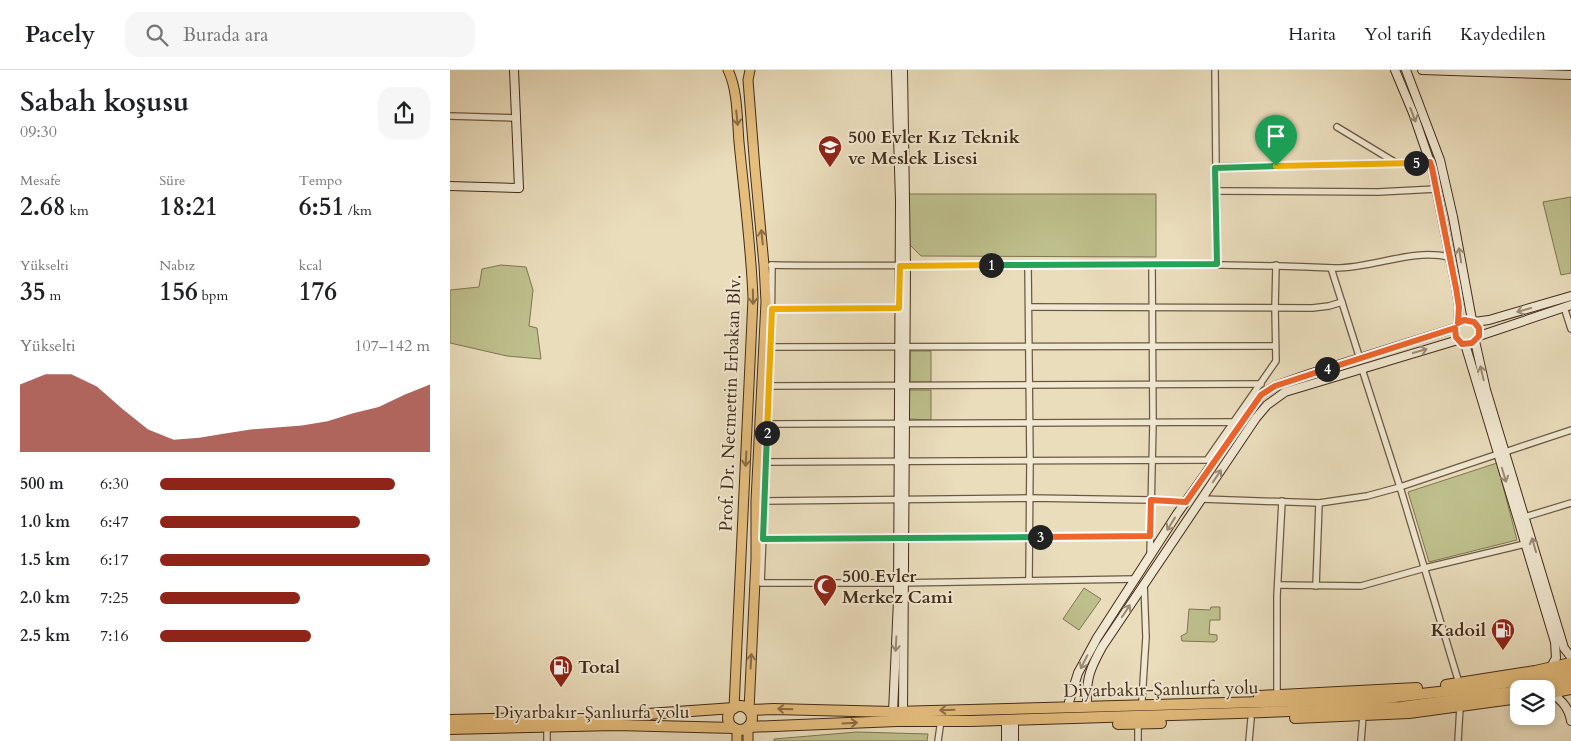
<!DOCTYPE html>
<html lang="tr">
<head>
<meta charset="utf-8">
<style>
	body { margin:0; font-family:Cardo,serif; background:#f6f6f6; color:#202124; height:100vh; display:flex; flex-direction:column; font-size:19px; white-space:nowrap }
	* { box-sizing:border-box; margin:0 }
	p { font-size:16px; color:#757577 }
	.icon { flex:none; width:28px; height:28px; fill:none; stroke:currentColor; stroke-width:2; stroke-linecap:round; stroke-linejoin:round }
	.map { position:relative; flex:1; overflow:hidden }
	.side { display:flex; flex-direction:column; background:#fff; width:450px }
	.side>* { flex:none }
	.fabs { position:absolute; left:1060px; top:610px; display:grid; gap:10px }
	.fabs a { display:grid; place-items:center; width:45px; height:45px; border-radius:10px; background:#fff; box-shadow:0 2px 8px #0003; font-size:25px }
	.pin { position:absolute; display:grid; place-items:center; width:42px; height:42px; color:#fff; margin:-51px -21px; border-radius:50% 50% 50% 0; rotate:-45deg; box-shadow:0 0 5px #0007 }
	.pin .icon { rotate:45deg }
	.km { position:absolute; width:25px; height:25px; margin:-12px; border-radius:50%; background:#222; color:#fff; font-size:14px; line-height:25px; text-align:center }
	.round { display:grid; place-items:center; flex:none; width:52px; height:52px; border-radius:15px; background:#f6f6f6 }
	.overview { display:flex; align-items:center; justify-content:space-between; height:85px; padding:0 20px }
	h1 { font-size:28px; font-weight:800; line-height:38px }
	.metrics { display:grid; grid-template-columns:repeat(3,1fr); gap:8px; height:85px; padding:5px 20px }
	.metrics div { display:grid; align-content:center }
	.metrics b { font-size:25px; font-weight:800 }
	.metrics small { font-size:14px; font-weight:400 }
	.metrics p { font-size:14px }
	.chart { height:140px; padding:10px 20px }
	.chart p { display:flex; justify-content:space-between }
	.chart svg { width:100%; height:90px; margin-top:5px; fill:#8f2418; opacity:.7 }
	ul { padding:0 20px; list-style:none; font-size:16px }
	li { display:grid; grid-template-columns:80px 60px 1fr; align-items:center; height:38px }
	li i { height:12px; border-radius:6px; background:#8f2418 }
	header { display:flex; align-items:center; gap:30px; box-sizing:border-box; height:70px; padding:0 25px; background:#fff; border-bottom:1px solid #e0e0e0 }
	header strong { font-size:24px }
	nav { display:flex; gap:28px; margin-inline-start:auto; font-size:18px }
	.search { width:350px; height:45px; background:#f6f6f6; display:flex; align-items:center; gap:12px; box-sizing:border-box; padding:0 18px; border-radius:15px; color:#757577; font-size:19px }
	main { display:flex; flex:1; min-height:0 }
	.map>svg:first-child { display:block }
	.green { fill:#bdbf8c; stroke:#807552 }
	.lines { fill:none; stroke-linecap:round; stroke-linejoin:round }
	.street-casing { stroke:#6c5842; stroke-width:8 }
	.secondary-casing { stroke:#422b19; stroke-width:10 }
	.primary-casing { stroke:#422b19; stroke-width:11 }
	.highway-casing { stroke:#422b19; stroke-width:12 }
	.street { stroke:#f1e9d3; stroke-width:5.5 }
	.secondary { stroke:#f1e9d3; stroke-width:8 }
	.primary { stroke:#e5be7e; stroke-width:9 }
	.highway { stroke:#e5be7e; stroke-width:10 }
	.oneway { stroke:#9a8a76 }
	.oneway2 { stroke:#8b6d46 }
	.split-1-casing { stroke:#fff; stroke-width:10 }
	.split-2-casing { stroke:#fff; stroke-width:10 }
	.split-3-casing { stroke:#fff; stroke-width:10 }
	.split-4-casing { stroke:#fff; stroke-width:10 }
	.split-5-casing { stroke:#fff; stroke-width:10 }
	.split-6-casing { stroke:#fff; stroke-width:10 }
	.split-1 { stroke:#22a559; stroke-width:6 }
	.split-2 { stroke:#f5b400; stroke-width:6 }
	.split-3 { stroke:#22a559; stroke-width:6 }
	.split-4 { stroke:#f0652b; stroke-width:6 }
	.split-5 { stroke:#f0652b; stroke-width:6 }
	.split-6 { stroke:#f5b400; stroke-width:6 }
	.labels { text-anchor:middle; stroke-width:4; stroke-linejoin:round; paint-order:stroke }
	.poi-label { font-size:18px; font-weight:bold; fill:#422b19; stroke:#f1e9d3; text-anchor:start }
	.street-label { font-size:18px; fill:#422b19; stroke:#f1e9d3 }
</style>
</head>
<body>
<header>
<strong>Pacely</strong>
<div class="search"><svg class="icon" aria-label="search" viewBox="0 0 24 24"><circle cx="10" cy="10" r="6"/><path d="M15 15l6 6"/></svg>Burada ara</div>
<nav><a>Harita</a><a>Yol tarifi</a><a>Kaydedilen</a></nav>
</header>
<main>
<section class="side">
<div class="overview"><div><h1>Sabah koşusu</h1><p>09:30</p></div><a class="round"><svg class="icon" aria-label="share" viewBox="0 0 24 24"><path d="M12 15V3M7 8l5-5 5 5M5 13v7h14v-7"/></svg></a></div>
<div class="metrics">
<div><p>Mesafe</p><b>2.68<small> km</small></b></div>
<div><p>Süre</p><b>18:21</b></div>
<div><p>Tempo</p><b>6:51<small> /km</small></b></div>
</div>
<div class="metrics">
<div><p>Yükselti</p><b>35<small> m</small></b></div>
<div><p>Nabız</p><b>156<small> bpm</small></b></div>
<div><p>kcal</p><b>176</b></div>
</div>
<div class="chart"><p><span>Yükselti</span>107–142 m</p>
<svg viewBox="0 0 160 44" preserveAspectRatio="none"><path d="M0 44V11L10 6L20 6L30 12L40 23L50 33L60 38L70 37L80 35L90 33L100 32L110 31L120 29L130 25L140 22L150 16L160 11V44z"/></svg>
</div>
<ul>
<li><b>500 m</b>6:30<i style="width:87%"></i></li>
<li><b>1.0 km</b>6:47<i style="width:74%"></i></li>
<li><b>1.5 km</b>6:17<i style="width:100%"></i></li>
<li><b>2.0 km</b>7:25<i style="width:52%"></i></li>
<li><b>2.5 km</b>7:16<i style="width:56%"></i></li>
</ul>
</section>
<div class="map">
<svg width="1121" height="671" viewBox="0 0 1121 671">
	<rect width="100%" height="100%" fill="#eaddbc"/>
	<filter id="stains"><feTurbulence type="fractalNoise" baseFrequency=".004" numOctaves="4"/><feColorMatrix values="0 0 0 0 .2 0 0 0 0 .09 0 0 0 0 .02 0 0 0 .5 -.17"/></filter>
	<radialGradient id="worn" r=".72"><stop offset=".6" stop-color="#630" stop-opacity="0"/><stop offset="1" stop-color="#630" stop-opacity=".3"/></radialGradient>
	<g class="green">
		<polygon points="458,124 706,124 706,187 471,186 459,174"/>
		<polygon points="1121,127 1121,203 1111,205 1093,132"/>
		<polygon points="51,195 76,197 83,220 79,256 87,258 91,289 57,286 0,273 0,220 29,217 32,199"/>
		<rect x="460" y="281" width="21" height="31"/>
		<polygon points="459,320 481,320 481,350 459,349"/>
		<polygon points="1047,393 1067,470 979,492 958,422"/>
		<polygon points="634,518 651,529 629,560 613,549"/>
		<polygon points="761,537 770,537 770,550 760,550 759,564 767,565 767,570 764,572 732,571 731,566 737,563 739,539 760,540"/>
		<polygon points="407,662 478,664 477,671 324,671 324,669"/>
	</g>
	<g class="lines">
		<g class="street-casing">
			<g id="street">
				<polyline points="765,0 767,194"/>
				<polyline points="0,46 66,48"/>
				<polyline points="887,57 948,94"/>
				<polyline points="765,97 980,92"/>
				<polyline points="766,121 928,122 986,119"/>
				<path d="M 321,195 C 508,198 696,190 884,198 C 922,199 961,178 999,187"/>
				<polyline points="322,195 321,277 311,513 448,513 686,509"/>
				<polyline points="578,195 580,391 579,510"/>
				<polyline points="881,198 910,289"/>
				<polyline points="580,237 862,238 879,236 892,232"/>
				<polyline points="1114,237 1121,259"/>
				<polyline points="323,239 449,238"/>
				<polyline points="321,277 825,276"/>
				<polyline points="912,299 950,417 1048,384"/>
				<polyline points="319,316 811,314"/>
				<polyline points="317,354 782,352 785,353"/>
				<polyline points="1055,382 1121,360"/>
				<polyline points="316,392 757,390 826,291 825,238 826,195"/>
				<polyline points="752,429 869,433 917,426 950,417 1009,613"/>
				<polyline points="314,431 580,428 701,430 736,432"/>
				<polyline points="1075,447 1121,433"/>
				<polyline points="313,469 700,466"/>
				<polyline points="700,486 703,353 702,194"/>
				<polyline points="828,515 911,516 975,498 1075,474"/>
				<polyline points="866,516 869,433"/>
				<polyline points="827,626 827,526 832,431"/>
				<polyline points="692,630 696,567 694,514"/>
				<polyline points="688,653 688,671"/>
				<polyline points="97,657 97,671"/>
				<polyline points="488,671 491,650"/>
				<polyline points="799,671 801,649"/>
				<polyline points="911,671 913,646"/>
				<polyline points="1008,671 1010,637"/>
			</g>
		</g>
		<g class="secondary-casing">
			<g id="secondary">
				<polyline points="945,0 963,43 982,98 1006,218 1009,237 1008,253"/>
				<polyline points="956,0 990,90 1003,147 1022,250"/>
				<polyline points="972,0 1121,5"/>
				<polyline points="0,116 69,118 64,0"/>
				<polyline points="1024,252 1039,250 1121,226"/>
				<polyline points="1029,266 1121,235"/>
				<polyline points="1025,271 1036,320 1114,578 1121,587"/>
				<polyline points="1015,274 1105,572 1106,588 1101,597"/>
				<path d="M 1102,623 C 1112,631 1119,638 1121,651"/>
				<path d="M 637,631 C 636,608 641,597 652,577 L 806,348 L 817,335 L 835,322 L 1008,270"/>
				<polyline points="619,632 628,603 647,568 727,444 811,325 825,316 859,304 1005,258"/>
				<polyline points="443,642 448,530 450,131 446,0"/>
				<polyline points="453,642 456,196 453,0"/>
				<polyline points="556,671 556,656"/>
				<polyline points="564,671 564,656"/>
			</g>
		</g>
		<g class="primary-casing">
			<g id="primary">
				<path d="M 278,0 C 288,21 287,49 289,72 C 294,124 301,176 303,228 L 284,638"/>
				<polyline points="299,640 306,489 306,431 316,232 314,195 305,99 298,10 300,0"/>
				<polyline points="298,657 298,671"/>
				<polyline points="287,660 287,671"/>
			</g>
		</g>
		<g class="highway-casing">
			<g id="highway">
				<polyline points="996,615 1085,601 1121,593"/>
				<polyline points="1081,619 1121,611"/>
				<polyline points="1096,624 1121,619"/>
				<polyline points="809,626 967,618"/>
				<circle cx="290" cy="648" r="12"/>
				<polyline points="299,640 324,639 443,642 927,629 1024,618 1121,602"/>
				<polyline points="845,648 959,643 1069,628"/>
				<polyline points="0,650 169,646 284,638"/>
				<polyline points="668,654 711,653"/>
				<polyline points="298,657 447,651 520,651 788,643 951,637 1069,621"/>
				<polyline points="0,659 166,655 284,658"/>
			</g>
		</g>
		<use href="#street" class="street"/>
		<use href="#secondary" class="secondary"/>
		<use href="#primary" class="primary"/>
		<use href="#highway" class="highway"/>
	</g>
	<defs><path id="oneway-shaft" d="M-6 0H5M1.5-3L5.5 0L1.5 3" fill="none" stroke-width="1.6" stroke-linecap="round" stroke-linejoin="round" transform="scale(1.25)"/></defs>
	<g class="oneway">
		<use href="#oneway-shaft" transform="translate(963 45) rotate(69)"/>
		<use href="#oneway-shaft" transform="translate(1010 185) rotate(-99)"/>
		<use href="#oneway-shaft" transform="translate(1074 240) rotate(164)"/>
		<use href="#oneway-shaft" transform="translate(970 281) rotate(-16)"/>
		<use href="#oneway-shaft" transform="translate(1032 303) rotate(-103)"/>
		<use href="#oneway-shaft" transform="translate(1054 405) rotate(73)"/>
		<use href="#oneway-shaft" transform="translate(767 406) rotate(-56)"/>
		<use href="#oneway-shaft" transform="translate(721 454) rotate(122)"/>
		<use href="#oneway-shaft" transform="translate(1084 475) rotate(-106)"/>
		<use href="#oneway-shaft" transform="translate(676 541) rotate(-56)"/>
		<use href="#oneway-shaft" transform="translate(446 574) rotate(93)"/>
		<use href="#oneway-shaft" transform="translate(634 592) rotate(117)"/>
	</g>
	<g class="oneway2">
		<use href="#oneway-shaft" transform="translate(287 48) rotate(84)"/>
		<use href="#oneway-shaft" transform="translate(312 167) rotate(-96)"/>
		<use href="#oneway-shaft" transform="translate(303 227) rotate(89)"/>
		<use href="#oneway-shaft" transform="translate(296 389) rotate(93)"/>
		<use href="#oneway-shaft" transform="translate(301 591) rotate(-87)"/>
		<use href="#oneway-shaft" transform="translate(335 639) rotate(-178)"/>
		<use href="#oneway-shaft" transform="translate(497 640) rotate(178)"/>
		<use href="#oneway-shaft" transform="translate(400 653) rotate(-3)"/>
	</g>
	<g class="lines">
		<g class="split-1-casing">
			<polyline id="split-1" points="541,195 767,194 765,98 826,96"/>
		</g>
		<g class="split-2-casing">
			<polyline id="split-2" points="317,363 322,239 449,238 450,196 541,195"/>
		</g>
		<g class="split-3-casing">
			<polyline id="split-3" points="317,363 313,469 590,467"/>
		</g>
		<g class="split-4-casing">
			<polyline id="split-4" points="590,467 700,466 701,430 736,432 811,325 825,316 877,299"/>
		</g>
		<g class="split-5-casing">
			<polyline id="split-5" points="877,299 1005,258 1006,267 1012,274 1022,273 1029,266 1029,258 1024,252 1014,250 1008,253 1009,237 1006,218 982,98 980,92 966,93"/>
		</g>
		<g class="split-6-casing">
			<polyline id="split-6" points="826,96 966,93"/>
		</g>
		<use href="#split-1" class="split-1"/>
		<use href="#split-2" class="split-2"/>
		<use href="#split-3" class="split-3"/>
		<use href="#split-4" class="split-4"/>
		<use href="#split-5" class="split-5"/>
		<use href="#split-6" class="split-6"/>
	</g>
	<defs>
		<g id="school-pin" transform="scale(1.25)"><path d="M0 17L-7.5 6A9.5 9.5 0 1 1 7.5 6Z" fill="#8f2418" stroke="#f1e9d3"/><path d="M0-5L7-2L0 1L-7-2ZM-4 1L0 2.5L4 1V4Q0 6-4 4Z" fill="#fff"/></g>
		<g id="mosque-pin" transform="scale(1.25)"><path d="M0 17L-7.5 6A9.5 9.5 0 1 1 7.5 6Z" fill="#8f2418" stroke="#f1e9d3"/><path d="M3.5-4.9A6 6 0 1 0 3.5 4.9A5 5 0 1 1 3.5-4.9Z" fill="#fff"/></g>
		<g id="fuel-pin" transform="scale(1.25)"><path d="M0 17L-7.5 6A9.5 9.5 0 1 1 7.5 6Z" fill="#8f2418" stroke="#f1e9d3"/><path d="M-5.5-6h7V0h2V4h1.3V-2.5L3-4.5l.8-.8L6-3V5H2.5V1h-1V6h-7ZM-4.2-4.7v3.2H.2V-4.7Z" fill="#fff"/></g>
	</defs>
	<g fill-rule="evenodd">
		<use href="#school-pin" x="380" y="77"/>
		<use href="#mosque-pin" x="375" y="516"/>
		<use href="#fuel-pin" x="1053" y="560"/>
		<use href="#fuel-pin" x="111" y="597"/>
	</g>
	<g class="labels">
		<g class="poi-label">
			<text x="398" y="73">500 Evler Kız Teknik<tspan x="398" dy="21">ve Meslek Lisesi</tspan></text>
			<text x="392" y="512">500 Evler<tspan x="392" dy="21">Merkez Cami</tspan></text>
			<text x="1036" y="566" text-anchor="end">Kadoil</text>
			<text x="128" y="603">Total</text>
		</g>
		<g class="street-label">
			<text transform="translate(280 333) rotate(-88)" y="6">Prof. Dr. Necmettin Erbakan Blv.</text>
			<text transform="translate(711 619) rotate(-1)" y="6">Diyarbakır-Şanlıurfa yolu</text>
			<text x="142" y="648">Diyarbakır-Şanlıurfa yolu</text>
		</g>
	</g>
	<rect width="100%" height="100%" filter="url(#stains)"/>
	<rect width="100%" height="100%" fill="url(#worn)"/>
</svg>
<div class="fabs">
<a><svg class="icon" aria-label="layers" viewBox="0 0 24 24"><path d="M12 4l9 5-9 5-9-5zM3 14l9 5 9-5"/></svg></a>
</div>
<div class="pin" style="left:826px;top:96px;background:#1e9e55"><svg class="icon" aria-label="arrive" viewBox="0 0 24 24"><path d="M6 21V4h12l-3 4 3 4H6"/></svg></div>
<b class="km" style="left:541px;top:195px">1</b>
<b class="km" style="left:317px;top:363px">2</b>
<b class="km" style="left:590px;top:467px">3</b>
<b class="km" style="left:877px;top:299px">4</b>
<b class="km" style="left:966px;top:93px">5</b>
</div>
</main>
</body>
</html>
